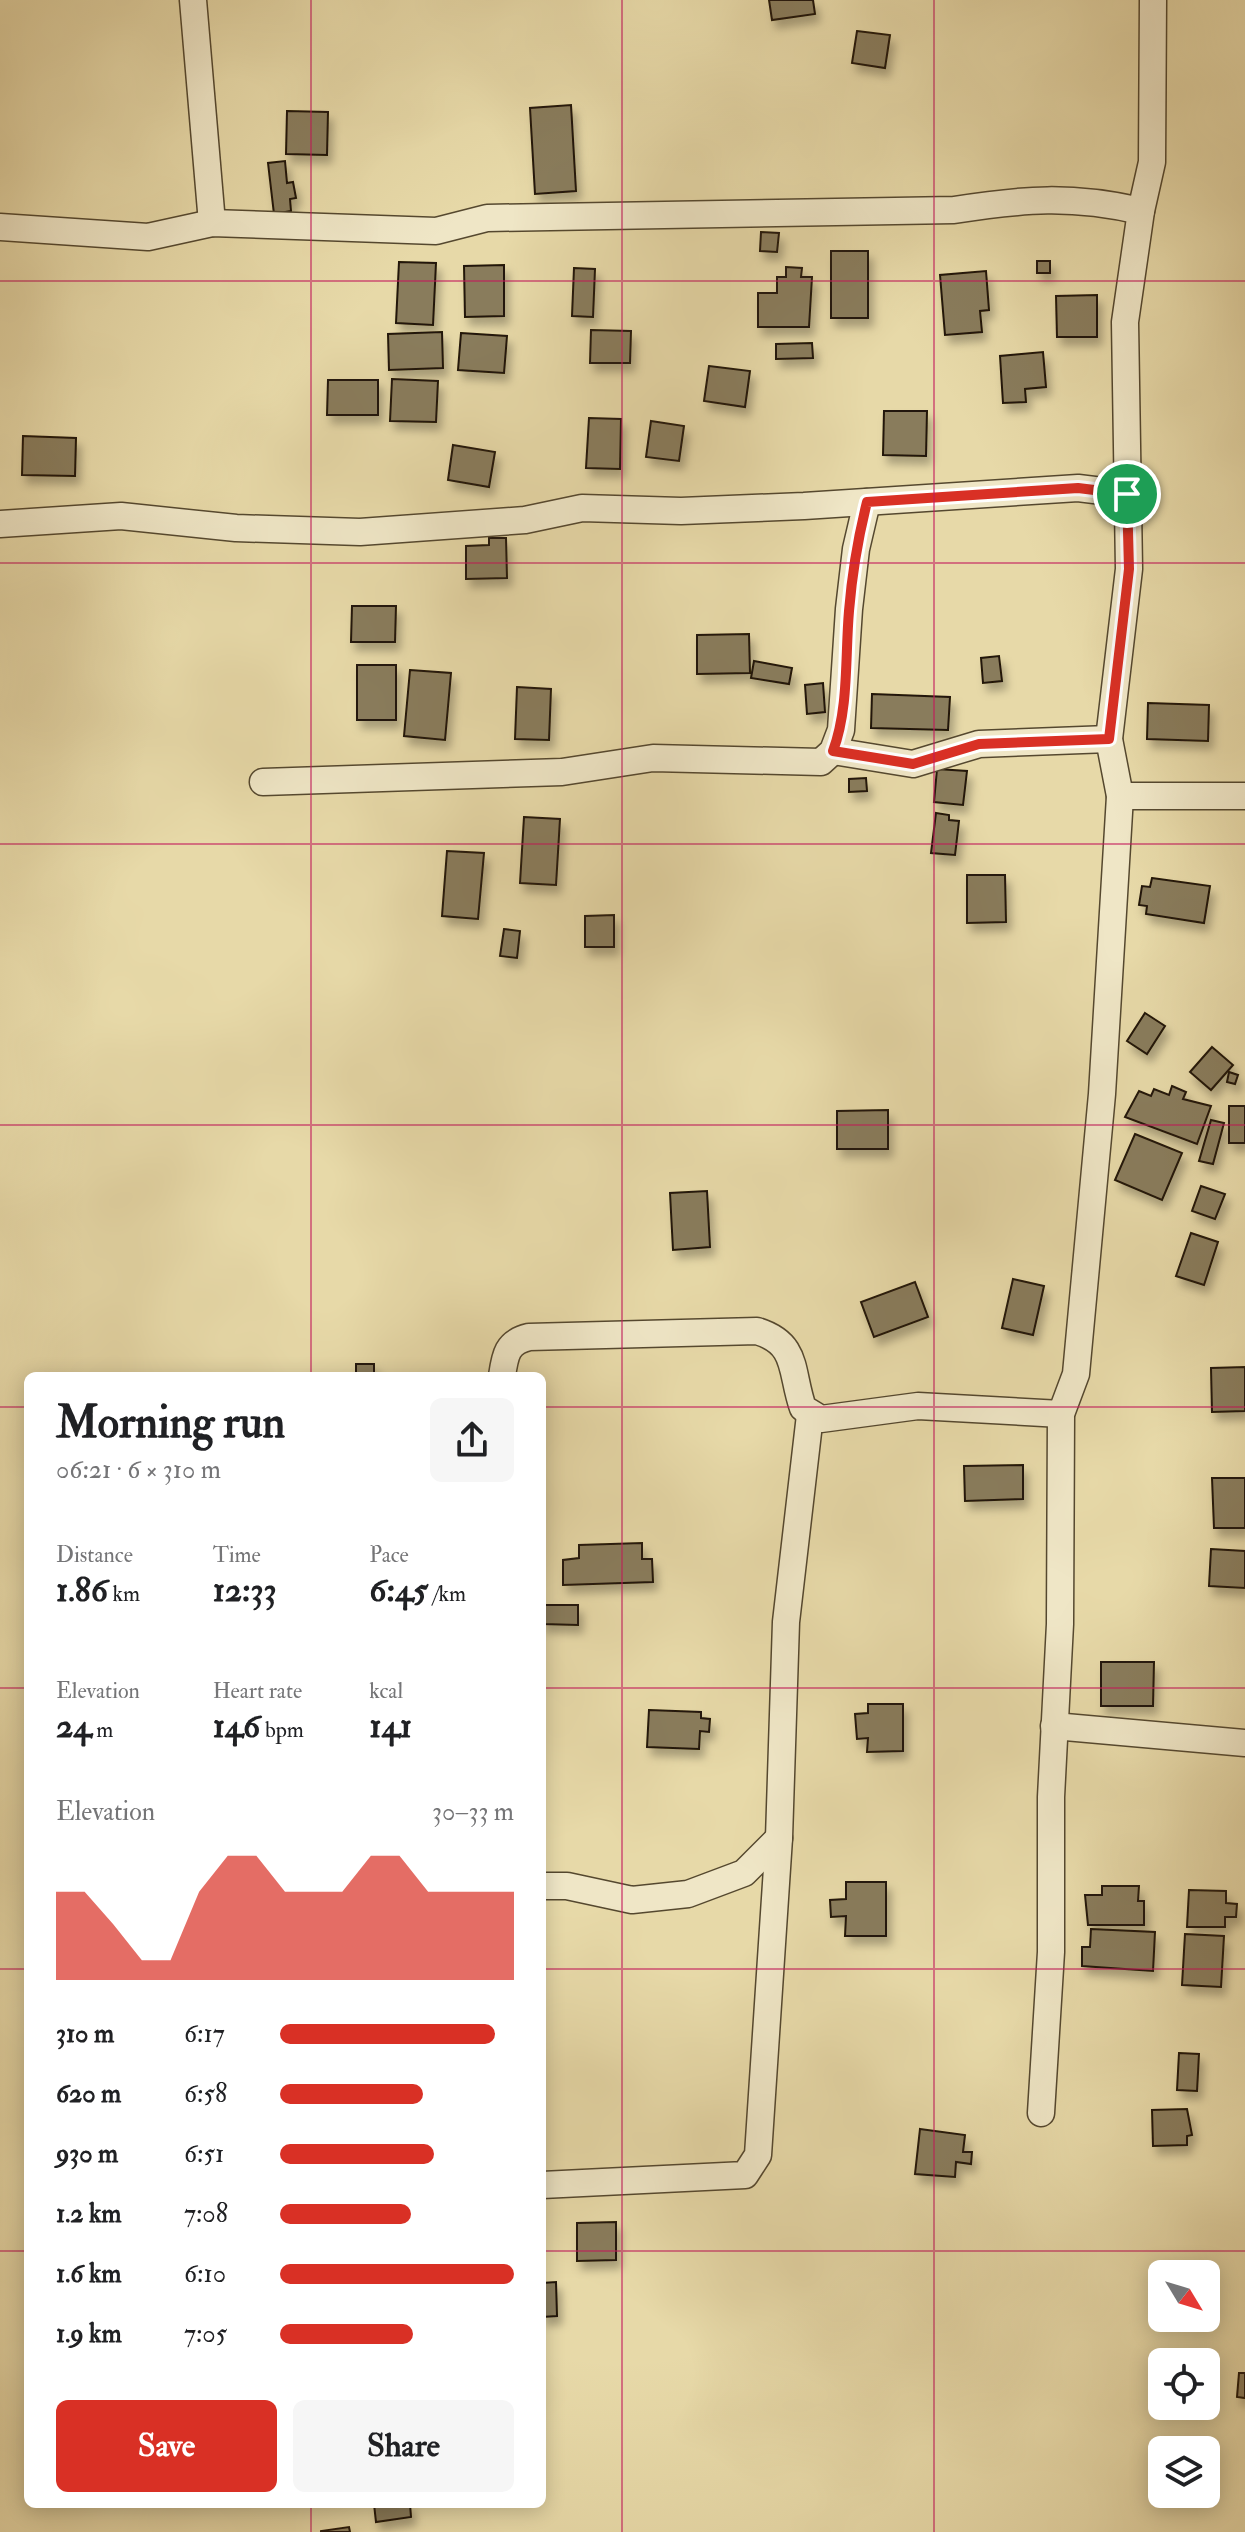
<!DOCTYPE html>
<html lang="en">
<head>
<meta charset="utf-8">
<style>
	body { margin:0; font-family:"IM FELL Double Pica",serif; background:#f6f6f6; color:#202124; height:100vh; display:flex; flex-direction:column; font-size:30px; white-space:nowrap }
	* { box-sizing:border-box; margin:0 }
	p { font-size:26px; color:#757577 }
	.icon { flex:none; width:44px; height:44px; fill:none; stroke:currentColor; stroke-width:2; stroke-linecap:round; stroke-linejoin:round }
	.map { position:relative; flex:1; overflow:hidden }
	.sheet { position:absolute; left:24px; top:1372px; width:522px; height:1136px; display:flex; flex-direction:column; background:#fff; border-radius:12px; box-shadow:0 4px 20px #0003 }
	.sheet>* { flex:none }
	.needle { width:52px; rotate:128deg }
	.fabs { position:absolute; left:1148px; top:2260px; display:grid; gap:16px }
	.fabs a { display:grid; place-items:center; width:72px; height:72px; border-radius:12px; background:#fff; box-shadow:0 4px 20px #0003; font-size:40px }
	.pin { position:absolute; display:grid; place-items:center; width:68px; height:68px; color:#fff; margin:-34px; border:4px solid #fff; border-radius:50%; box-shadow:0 2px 8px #0007 }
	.round { display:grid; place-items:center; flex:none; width:84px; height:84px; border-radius:12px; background:#f6f6f6 }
	.head { display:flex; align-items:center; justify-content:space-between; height:136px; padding:0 32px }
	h1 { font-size:44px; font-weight:700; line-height:60px }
	.figures { display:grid; grid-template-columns:repeat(3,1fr); gap:12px; height:136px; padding:8px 32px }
	.figures div { display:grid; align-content:center }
	.figures b { font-size:34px; font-weight:700 }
	.figures small { font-size:22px; font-weight:400 }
	.figures p { font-size:22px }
	.chart { height:224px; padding:16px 32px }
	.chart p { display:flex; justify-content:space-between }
	.chart svg { width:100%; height:144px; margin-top:8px; fill:#d93025; opacity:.7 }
	.primary-button { display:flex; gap:16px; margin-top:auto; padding:16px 32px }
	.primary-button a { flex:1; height:92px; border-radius:12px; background:#d93025; color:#fff; font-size:32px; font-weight:700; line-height:92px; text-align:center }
	.primary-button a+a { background:#f6f6f6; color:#202124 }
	ul { padding:0 32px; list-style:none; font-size:26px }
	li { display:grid; grid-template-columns:128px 96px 1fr; align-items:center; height:60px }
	li i { height:20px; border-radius:10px; background:#d93025 }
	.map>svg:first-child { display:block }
	.building { fill:#897c5b; stroke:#241707; stroke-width:2; filter:url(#shadow) }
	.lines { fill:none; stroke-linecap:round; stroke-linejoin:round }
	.minor-casing { stroke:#55482f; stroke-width:29 }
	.minor { stroke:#efe6c6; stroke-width:26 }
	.route-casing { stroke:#fff; stroke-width:16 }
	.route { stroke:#d93025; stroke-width:10 }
	.grid { fill:none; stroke:#c2185b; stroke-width:2; stroke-opacity:0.55 }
</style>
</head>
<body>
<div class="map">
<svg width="1245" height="2532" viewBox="0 0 1245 2532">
	<defs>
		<filter id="shadow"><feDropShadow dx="4.5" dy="8" stdDeviation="4" flood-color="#0004"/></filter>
	</defs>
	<rect width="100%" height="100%" fill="#e7d9a8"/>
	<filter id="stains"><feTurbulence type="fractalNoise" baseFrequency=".0025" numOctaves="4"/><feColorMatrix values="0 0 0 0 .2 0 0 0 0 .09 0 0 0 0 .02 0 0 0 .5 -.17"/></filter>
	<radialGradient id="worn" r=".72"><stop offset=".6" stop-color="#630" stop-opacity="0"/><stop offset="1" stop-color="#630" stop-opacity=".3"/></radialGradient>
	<g class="building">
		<polygon points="769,0 813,0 815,14 772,20"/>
		<polygon points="857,31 890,35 885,68 852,63"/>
		<polygon points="571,105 576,191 535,194 530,108"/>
		<polygon points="287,111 328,112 327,155 286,154"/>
		<polygon points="285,161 287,183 293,182 296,198 290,199 291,211 274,214 268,163"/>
		<polygon points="761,232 779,233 777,252 760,251"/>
		<rect x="831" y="251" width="37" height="67"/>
		<rect x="1037" y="261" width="13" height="12"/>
		<polygon points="399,262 436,263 433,325 396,323"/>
		<polygon points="504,265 504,316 465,317 464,266"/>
		<polygon points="786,267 802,268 801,277 812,277 809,327 758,327 758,293 777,293 777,277 786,277"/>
		<polygon points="574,268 595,269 593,317 572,316"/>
		<polygon points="986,271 989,310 980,311 982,332 945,335 940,275"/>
		<polygon points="1097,295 1097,337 1057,337 1056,296"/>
		<polygon points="591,330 631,331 630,363 590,363"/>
		<polygon points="442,332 443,368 389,370 388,334"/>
		<polygon points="461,333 507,336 504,373 458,370"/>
		<polygon points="812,343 813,358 776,359 776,344"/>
		<polygon points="1043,352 1046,387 1025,389 1026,402 1003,403 1000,356"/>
		<polygon points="709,366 750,371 745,407 704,401"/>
		<polygon points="392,379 438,381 436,422 390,421"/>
		<polygon points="328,380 378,380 378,415 327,415"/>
		<polygon points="884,411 927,411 926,456 883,455"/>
		<polygon points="589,418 621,419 620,469 586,468"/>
		<polygon points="651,421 684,426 679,461 646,457"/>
		<polygon points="23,436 76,438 75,476 22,475"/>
		<polygon points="453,445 495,452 489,487 448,480"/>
		<polygon points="489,538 506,538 507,578 466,579 466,546 489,545"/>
		<polygon points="352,606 396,606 395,642 351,642"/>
		<polygon points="749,634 750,673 697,674 697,635"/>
		<polygon points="999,656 1002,681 983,683 981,658"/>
		<polygon points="754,661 792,668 789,684 751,678"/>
		<rect x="357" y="665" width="39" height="55"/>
		<polygon points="410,670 451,673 445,740 404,736"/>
		<polygon points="823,683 825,712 807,714 805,685"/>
		<polygon points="517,687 551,689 549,740 515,739"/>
		<polygon points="872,694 950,697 948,730 871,728"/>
		<polygon points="1148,703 1209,705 1208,741 1147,739"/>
		<polygon points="937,769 967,771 963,805 934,802"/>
		<polygon points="866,778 867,791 849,792 849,779"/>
		<polygon points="936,813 949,815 949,820 959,821 955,855 931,853"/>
		<polygon points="524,817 560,819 556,885 520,883"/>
		<polygon points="447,851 484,853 478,919 442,916"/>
		<polygon points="967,875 1005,875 1006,922 967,923"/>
		<polygon points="1152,878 1210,886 1204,923 1146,914 1147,906 1139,905 1142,886 1150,887"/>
		<polygon points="614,915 614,947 585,947 585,916"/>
		<polygon points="504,929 520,931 517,958 500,956"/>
		<polygon points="1145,1013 1165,1026 1147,1054 1127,1041"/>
		<polygon points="1212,1047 1233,1065 1211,1090 1190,1072"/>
		<polygon points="1229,1072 1238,1075 1235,1084 1227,1082"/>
		<polygon points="1172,1086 1186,1092 1183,1099 1211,1106 1197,1144 1125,1117 1139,1091 1151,1096 1154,1089 1169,1095"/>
		<rect x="1229" y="1106" width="16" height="37"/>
		<polygon points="888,1110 888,1149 837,1149 837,1111"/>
		<polygon points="1211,1120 1224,1123 1213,1164 1199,1161"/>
		<polygon points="1135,1134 1182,1153 1162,1200 1115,1180"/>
		<polygon points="1201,1186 1225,1194 1215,1219 1192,1211"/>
		<polygon points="707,1191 710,1247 673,1250 670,1193"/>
		<polygon points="1191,1233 1218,1242 1204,1285 1176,1276"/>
		<polygon points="1013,1279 1044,1286 1033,1335 1002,1328"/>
		<polygon points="915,1282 928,1317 874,1337 861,1302"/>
		<rect x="356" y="1364" width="18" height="12"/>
		<polygon points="1245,1367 1245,1411 1212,1412 1211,1368"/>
		<polygon points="1023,1465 1023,1499 965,1501 964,1466"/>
		<polygon points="1212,1478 1245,1478 1245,1528 1214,1528"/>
		<polygon points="642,1543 642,1559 652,1559 653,1582 563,1585 563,1560 579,1558 579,1545"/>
		<polygon points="1211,1549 1245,1551 1245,1588 1209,1586"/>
		<polygon points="542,1605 578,1605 578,1625 542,1624"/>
		<polygon points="1101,1662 1154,1662 1153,1706 1101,1706"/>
		<polygon points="868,1704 903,1704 903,1751 867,1752 868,1738 857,1739 855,1714 868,1713"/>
		<polygon points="649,1710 701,1712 701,1718 710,1719 709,1732 700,1731 699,1749 647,1747"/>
		<polygon points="846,1882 886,1882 886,1936 845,1936 846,1916 831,1917 830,1900 846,1899"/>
		<polygon points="1102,1886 1139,1886 1138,1901 1144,1901 1144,1925 1088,1925 1085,1895 1102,1895"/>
		<polygon points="1189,1890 1226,1891 1226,1903 1237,1904 1236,1917 1225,1917 1225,1927 1187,1927"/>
		<polygon points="1091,1929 1155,1932 1153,1971 1082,1966 1082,1947 1090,1947"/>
		<polygon points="1185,1934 1224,1936 1221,1987 1182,1985"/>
		<polygon points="1179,2053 1199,2054 1197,2091 1177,2090"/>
		<polygon points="1187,2109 1192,2135 1187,2136 1187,2145 1153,2146 1152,2110"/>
		<polygon points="920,2129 965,2135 963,2152 972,2152 971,2164 956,2162 955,2177 915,2174"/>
		<polygon points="616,2222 616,2260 577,2261 577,2223"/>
		<polygon points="556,2282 557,2316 542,2317 542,2283"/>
		<polygon points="1239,2373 1245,2373 1245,2398 1237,2397"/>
		<polygon points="374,2504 410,2504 411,2517 376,2522"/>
		<polygon points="349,2527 350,2532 321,2532 321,2531"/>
	</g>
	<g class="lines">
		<g class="minor-casing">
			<g id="minor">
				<polyline points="193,0 212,223"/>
				<path d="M 0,227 L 148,237 L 212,223 L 436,231 L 487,218 L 954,210 C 1025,199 1070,195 1141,211"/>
				<polyline points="0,524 121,516 236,528 360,532 525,520 582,508 681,511 804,506 1078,488 1127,494"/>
				<polyline points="833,751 913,764 979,744 1109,739"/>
				<polyline points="263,782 562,772 653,758 821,762 833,751 841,730 849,609 856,549 867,502"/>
				<polyline points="1120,796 1245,796"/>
				<path d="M 502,1376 C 505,1355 507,1342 529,1337 L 757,1331 C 799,1344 790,1371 803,1408 L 821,1419 L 918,1406 L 1061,1414"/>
				<polyline points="1054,1726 1245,1743"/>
				<polyline points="542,1886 567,1886 632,1900 688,1894 744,1873 779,1838"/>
				<polyline points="1041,2113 1051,1952 1051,1797 1060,1624 1061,1414 1076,1374 1102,1094 1120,796 1109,739 1129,569 1125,322 1141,211 1152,162 1153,0"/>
				<polyline points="542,2185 745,2175 758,2155 779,1838 786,1622 810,1415"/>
			</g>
		</g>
		<use href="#minor" class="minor"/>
	</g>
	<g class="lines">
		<g class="route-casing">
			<path id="route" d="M 1078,488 L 1127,494 L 1129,569 L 1109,739 L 979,744 L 913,764 L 833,751 C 849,708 845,657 849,611 C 852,574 858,538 867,502 Z"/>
		</g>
		<use href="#route" class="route"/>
	</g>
	<path class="grid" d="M 311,0 L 311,1376M 622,0 L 622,2532M 934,0 L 934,2532M 0,281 L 1245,281M 0,563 L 1245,563M 0,844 L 1245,844M 0,1125 L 1245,1125M 0,1407 L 28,1407M 542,1407 L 1245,1407M 0,1688 L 28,1688M 542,1688 L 1245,1688M 0,1969 L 28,1969M 542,1969 L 1245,1969M 0,2251 L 28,2251M 542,2251 L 1245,2251M 311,2504 L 311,2532"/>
	<rect width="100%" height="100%" filter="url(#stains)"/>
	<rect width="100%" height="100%" fill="url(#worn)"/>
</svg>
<div class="fabs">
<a><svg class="needle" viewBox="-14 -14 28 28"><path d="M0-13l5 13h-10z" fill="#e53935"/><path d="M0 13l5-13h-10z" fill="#757577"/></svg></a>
<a><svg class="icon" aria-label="locate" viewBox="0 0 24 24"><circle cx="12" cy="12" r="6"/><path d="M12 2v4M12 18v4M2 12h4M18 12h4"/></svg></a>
<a><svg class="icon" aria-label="layers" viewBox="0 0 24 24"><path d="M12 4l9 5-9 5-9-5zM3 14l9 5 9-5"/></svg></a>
</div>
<div class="pin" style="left:1127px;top:494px;background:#1e9e55"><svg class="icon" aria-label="arrive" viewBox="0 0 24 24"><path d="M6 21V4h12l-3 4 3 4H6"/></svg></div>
<section class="sheet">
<div class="head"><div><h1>Morning run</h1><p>06:21 · 6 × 310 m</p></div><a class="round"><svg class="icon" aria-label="share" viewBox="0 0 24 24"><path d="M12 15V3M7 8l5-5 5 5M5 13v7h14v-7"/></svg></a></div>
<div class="figures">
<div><p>Distance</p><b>1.86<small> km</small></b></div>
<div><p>Time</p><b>12:33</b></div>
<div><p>Pace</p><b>6:45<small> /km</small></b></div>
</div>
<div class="figures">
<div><p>Elevation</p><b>24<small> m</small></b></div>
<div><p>Heart rate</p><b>146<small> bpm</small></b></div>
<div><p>kcal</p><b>141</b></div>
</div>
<div class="chart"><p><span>Elevation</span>30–33 m</p>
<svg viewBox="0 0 160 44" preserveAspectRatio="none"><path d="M0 44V17L10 17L20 27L30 38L40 38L50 17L60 6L70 6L80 17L90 17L100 17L110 6L120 6L130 17L140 17L150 17L160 17V44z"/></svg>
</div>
<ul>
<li><b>310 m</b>6:17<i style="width:92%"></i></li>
<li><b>620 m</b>6:58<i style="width:61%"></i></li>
<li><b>930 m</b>6:51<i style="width:66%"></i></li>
<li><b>1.2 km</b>7:08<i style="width:56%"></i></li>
<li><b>1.6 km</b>6:10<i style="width:100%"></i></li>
<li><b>1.9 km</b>7:05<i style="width:57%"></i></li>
</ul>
<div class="primary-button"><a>Save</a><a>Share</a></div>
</section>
</div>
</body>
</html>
